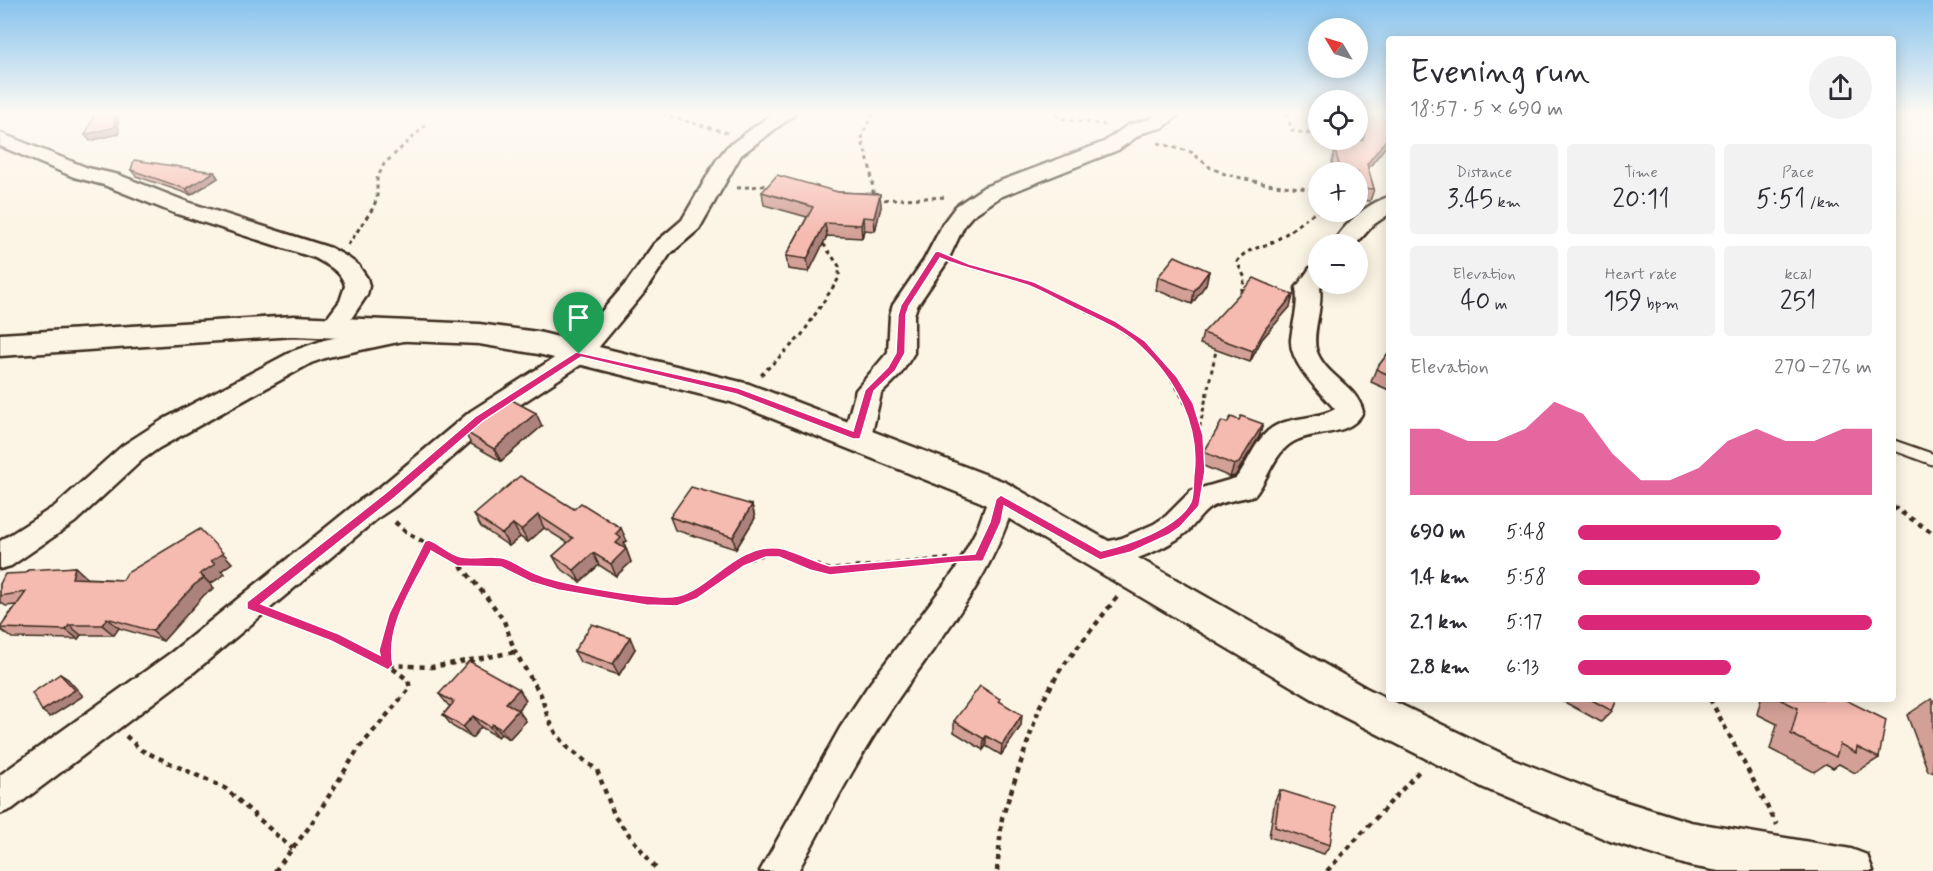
<!DOCTYPE html>
<html lang="en">
<head>
<meta charset="utf-8">
<style>
	body { margin:0; font-family:Mynerve,sans-serif; background:#f2f2f3; color:#2b2b33; height:100vh; display:flex; flex-direction:column; font-size:22px; white-space:nowrap }
	* { box-sizing:border-box; margin:0 }
	p { font-size:20px; color:#7c7c81 }
	.icon { flex:none; width:33px; height:33px; fill:none; stroke:currentColor; stroke-width:2; stroke-linecap:round; stroke-linejoin:round }
	.map { position:relative; flex:1; overflow:hidden }
	.details { position:absolute; left:1386px; top:36px; width:510px; height:666px; display:flex; flex-direction:column; background:#fff; border-radius:6px; box-shadow:0 3px 15px #0003 }
	.details>* { flex:none }
	.needle { width:39px; rotate:308deg }
	.fabs { position:absolute; left:1308px; top:18px; display:grid; gap:12px }
	.fabs a { display:grid; place-items:center; width:60px; height:60px; border-radius:50%; background:#fff; box-shadow:0 3px 15px #0003; font-size:30px }
	.pin { position:absolute; display:grid; place-items:center; width:51px; height:51px; color:#fff; margin:-62px -26px; border-radius:50% 50% 50% 0; rotate:-45deg; box-shadow:0 0 6px #0007 }
	.pin .icon { rotate:45deg }
	.round { display:grid; place-items:center; flex:none; width:63px; height:63px; border-radius:32px; background:#f2f2f3 }
	.headline { display:flex; align-items:center; justify-content:space-between; height:102px; padding:0 24px }
	h1 { font-size:33px; font-weight:600; line-height:45px }
	.metrics { display:grid; grid-template-columns:repeat(3,1fr); gap:9px; height:102px; padding:6px 24px }
	.metrics div { display:grid; align-content:center; border-radius:6px; background:#f2f2f3; text-align:center }
	.metrics b { font-size:26px; font-weight:600 }
	.metrics small { font-size:16px; font-weight:400 }
	.metrics p { font-size:16px }
	.chart { height:168px; padding:12px 24px }
	.chart p { display:flex; justify-content:space-between }
	.chart svg { width:100%; height:108px; margin-top:6px; fill:#db2777; opacity:.7 }
	ul { padding:0 24px; list-style:none; font-size:20px }
	li { display:grid; grid-template-columns:96px 72px 1fr; align-items:center; height:45px }
	li i { height:15px; border-radius:8px; background:#db2777 }
	.map>svg:first-child { display:block }
	.lines { fill:none; stroke-linecap:round; stroke-linejoin:round }
	.service-casing { stroke:#3b2a1e; stroke-width:4 }
	.minor-casing { stroke:#3b2a1e; stroke-width:5 }
	.tertiary-casing { stroke:#3b2a1e; stroke-width:5 }
	.path-far1 { stroke:#3b2a1e; stroke-width:3; stroke-dasharray:4 4; stroke-linecap:butt }
	.path { stroke:#3b2a1e; stroke-width:4.5; stroke-dasharray:5 5; stroke-linecap:butt }
	.service { fill:#fcf5e5; fill-rule:evenodd }
	.minor { fill:#fcf5e5; fill-rule:evenodd }
	.tertiary { fill:#fcf5e5; fill-rule:evenodd }
	.wall { fill:#d3a097; stroke:#3b2a1e; stroke-width:1.5 }
	.shaded-wall { fill:#ac827b; stroke:#3b2a1e; stroke-width:1.5 }
	.building { fill:#f5bab0; stroke:#3b2a1e; stroke-width:1.5 }
	.route { fill:#db2777; stroke:#fff; stroke-width:1.5; fill-rule:evenodd }
</style>
</head>
<body>
<div class="map">
<svg width="1933" height="871" viewBox="0 0 1933 871">
	<rect width="100%" height="100%" fill="#fcf5e5"/>
	<filter id="ink" filterUnits="userSpaceOnUse"><feTurbulence type="fractalNoise" baseFrequency=".0167" numOctaves="2"/><feDisplacementMap in="SourceGraphic" scale="12" xChannelSelector="R" yChannelSelector="G"/><feConvolveMatrix kernelMatrix="1 2 1 2 8 2 1 2 1" color-interpolation-filters="sRGB"/></filter>
	<g filter="url(#ink)">
		<g class="lines">
			<g class="service-casing">
				<polygon id="service" points="1893,440 1933,454 1933,465 1893,450"/>
			</g>
			<g class="minor-casing">
				<g id="minor">
					<polygon points="772,114 795,114 741,155 699,229 670,254 643,294 588,360 489,425 400,503 379,517 194,672 12,809 0,814 0,775 172,652 359,501 380,487 471,411 570,348 627,282 654,244 682,220 716,161 727,147"/>
					<polygon points="1156,114 1179,114 1164,127 1142,133 1118,150 1000,197 972,216 965,224 947,262 917,306 914,315 914,353 900,375 881,394 871,437 867,444 857,447 847,444 843,437 856,390 888,352 890,315 893,305 924,260 944,222 956,206 984,187 1104,142 1128,125 1150,119"/>
					<path d="M 0,133 L 88,168 L 119,175 L 190,203 L 331,248 L 347,257 L 358,265 L 367,278 L 369,286 L 367,295 L 340,335 L 331,337 L 322,335 L 319,329 L 340,301 L 345,286 C 342,271 327,265 315,258 L 174,213 L 104,185 L 74,177 L 0,146 Z"/>
					<path d="M 1389,197 L 1389,214 L 1373,225 L 1356,244 L 1333,244 C 1343,225 1367,203 1389,197 Z"/>
					<path d="M 1318,265 L 1318,284 L 1323,284 L 1320,288 C 1323,308 1312,331 1316,349 C 1323,375 1358,386 1363,412 C 1350,437 1319,430 1297,440 C 1275,449 1269,478 1255,495 C 1242,499 1222,501 1210,508 C 1202,513 1195,524 1188,531 C 1169,548 1114,572 1090,564 L 1085,555 L 1090,546 L 1122,538 L 1154,524 L 1166,516 L 1191,491 L 1236,478 C 1248,464 1253,444 1268,431 C 1287,415 1315,421 1335,409 C 1320,392 1289,363 1291,339 C 1293,321 1299,306 1296,288 L 1310,268 Z"/>
					<polygon points="408,323 417,326 420,332 417,338 328,357 311,363 159,448 142,460 75,522 11,566 0,569 0,541 55,506 122,446 164,419 293,351 324,340"/>
					<path d="M 1001,488 L 1011,491 L 1015,499 C 991,583 938,639 891,709 C 856,761 828,816 798,871 L 760,871 L 840,728 L 868,686 L 956,569 L 978,527 L 991,491 Z"/>
				</g>
			</g>
			<g class="tertiary-casing">
				<polygon id="tertiary" points="294,316 479,324 538,332 749,384 1005,482 1366,688 1513,759 1610,797 1690,822 1851,849 1867,855 1873,871 1719,871 1690,866 1610,841 1484,788 1338,714 981,502 731,402 538,354 479,344 294,336 0,356 0,334"/>
			</g>
			<g class="path-far1">
				<polyline points="662,114 728,133"/>
				<path d="M 874,114 C 855,142 863,138 870,168 C 872,177 872,187 874,197"/>
				<polyline points="1056,114 1059,118 1105,125"/>
				<polyline points="1287,114 1292,131 1318,135"/>
				<polyline points="1158,143 1191,152 1211,168 1225,174 1266,184 1318,190"/>
				<polyline points="737,188 772,185"/>
				<polyline points="876,200 947,197"/>
				<polyline points="348,245 373,208 377,198 377,179 384,164 427,124"/>
				<path d="M 959,263 C 981,271 1004,274 1025,281 C 1044,287 1061,298 1079,307 C 1143,339 1172,363 1197,432"/>
				<path d="M 1241,292 L 1245,278 L 1237,262 C 1245,249 1257,249 1270,243 C 1287,236 1301,220 1318,211"/>
				<polyline points="761,375 801,336 839,278 839,266 822,242"/>
				<polyline points="1198,435 1217,346"/>
			</g>
			<g class="path">
				<polyline points="1198,434 1199,477"/>
				<polyline points="1893,507 1933,533"/>
				<polyline points="395,522 406,532 457,561 492,604 504,621 515,652 541,695 548,718 556,733 568,748 597,770 615,817 658,871"/>
				<polyline points="457,561 503,562 535,579 558,586 646,600 677,601 692,595 740,562 766,553 780,553 830,570 949,559"/>
				<polyline points="280,617 335,638 388,665 432,667 515,652"/>
				<polyline points="1710,699 1777,825"/>
				<polyline points="126,736 141,750 225,788 292,849"/>
				<path d="M 275,871 L 310,826 L 359,748 L 410,688 L 408,680 L 388,665 C 379,624 410,579 429,544"/>
				<polyline points="997,871 1002,818 1040,706 1060,670 1117,597"/>
				<polyline points="1327,871 1422,768"/>
			</g>
			<use href="#service" class="service"/>
			<use href="#minor" class="minor"/>
			<use href="#tertiary" class="tertiary"/>
		</g>
		<g class="wall">
			<polygon points="1367,114 1389,114 1389,147 1386,146 1368,169 1374,189 1370,201 1358,200 1358,172 1334,172 1332,162 1335,150 1362,140"/>
			<polygon points="131,170 214,172 218,178 191,195 136,176"/>
			<polygon points="762,192 838,192 880,194 881,207 875,231 864,230 862,238 827,236 809,272 788,269 786,256 807,217 764,205"/>
			<polygon points="1209,271 1206,284 1192,304 1156,290 1158,277"/>
			<polygon points="1293,295 1290,307 1262,339 1250,362 1200,344 1203,333"/>
			<polygon points="1389,352 1389,390 1371,382 1376,369"/>
			<polygon points="1239,420 1263,424 1259,437 1235,476 1230,477 1201,465 1204,452 1227,423"/>
			<polygon points="542,426 501,461 471,444 464,431"/>
			<polygon points="752,505 755,518 736,549 675,530 670,517"/>
			<polygon points="574,509 627,541 624,543 631,562 616,576 599,565 580,582 560,568 553,556 568,543 544,528 528,542 520,537 509,546 481,527 474,515"/>
			<polygon points="232,563 221,571 225,574 210,584 214,588 204,595 163,641 119,628 114,635 81,635 78,639 12,638 0,629 0,627 16,605 6,606 0,602 0,584 26,573 75,567 86,577 86,578 123,580"/>
			<polygon points="635,649 619,675 580,662 574,651"/>
			<polygon points="519,689 526,700 518,710 526,721 509,739 501,734 498,737 481,727 472,738 452,726 443,715 450,706 448,705 439,694"/>
			<polygon points="1000,699 1000,702 1021,726 1001,755 986,746 983,750 954,732 954,721"/>
			<polygon points="1559,699 1617,699 1612,711 1601,722"/>
			<polygon points="1761,699 1844,699 1879,758 1855,773 1839,764 1833,768 1826,764 1814,772 1770,749 1777,724 1757,714"/>
			<polygon points="1931,699 1933,700 1933,772 1928,771 1907,715"/>
			<polygon points="1280,790 1330,845 1324,854 1269,837 1275,800"/>
		</g>
		<g class="shaded-wall">
			<polygon points="114,114 118,114 119,134 90,141 85,135"/>
			<polygon points="1389,136 1386,146 1363,175 1367,164"/>
			<polygon points="214,172 218,178 191,195 186,189"/>
			<polygon points="880,194 881,207 875,231 874,218"/>
			<polygon points="863,217 864,230 862,238 861,225"/>
			<polygon points="825,223 827,236 809,272 807,259"/>
			<polygon points="1209,271 1206,284 1192,304 1194,291"/>
			<polygon points="1293,295 1290,307 1262,339 1250,362 1253,351 1266,328"/>
			<polygon points="536,413 542,426 501,461 494,449"/>
			<polygon points="1263,424 1259,437 1235,476 1230,477 1234,465"/>
			<polygon points="752,505 755,518 736,549 733,537"/>
			<polygon points="538,515 544,528 528,542 521,530"/>
			<polygon points="513,524 520,537 509,546 502,534"/>
			<polygon points="621,528 627,541 624,543 631,562 616,576 611,564 616,543 616,534"/>
			<polygon points="223,553 232,563 221,571 225,574 210,584 200,574 211,561"/>
			<polygon points="593,553 599,565 580,582 574,570"/>
			<polygon points="75,567 86,577 84,588 72,578"/>
			<polygon points="204,578 214,588 204,595 163,641 152,631 194,585"/>
			<polygon points="107,618 119,628 114,635 102,625"/>
			<polygon points="69,625 81,635 78,639 66,630"/>
			<polygon points="630,637 635,649 619,675 613,664"/>
			<polygon points="60,674 68,679 83,696 50,717 42,711"/>
			<polygon points="519,689 526,700 514,714 506,703"/>
			<polygon points="518,710 526,721 509,739 501,729"/>
			<polygon points="1022,715 1021,726 1001,755 1002,745"/>
			<polygon points="473,716 481,727 472,738 463,727"/>
			<polygon points="492,724 501,734 498,737 490,727"/>
			<polygon points="986,736 986,746 983,750 984,739"/>
		</g>
		<g class="building">
			<polygon points="95,114 114,114 115,127 85,135"/>
			<polygon points="1368,114 1389,114 1389,136 1367,164 1374,189 1358,188 1358,172 1341,172 1335,150 1344,140 1358,140 1358,139 1363,141"/>
			<polygon points="134,160 214,172 186,189 131,170"/>
			<polygon points="777,175 838,192 880,194 874,218 863,217 861,225 825,223 807,259 786,256 813,207 762,192"/>
			<polygon points="1175,256 1209,271 1194,291 1158,277"/>
			<polygon points="1254,278 1293,295 1266,328 1253,351 1203,333"/>
			<polygon points="1389,352 1389,375 1376,369"/>
			<polygon points="508,398 536,413 494,449 464,431 484,414"/>
			<polygon points="1241,416 1263,424 1239,463 1234,465 1204,452 1222,421 1227,423 1231,417 1239,420"/>
			<polygon points="520,476 574,509 581,503 621,528 616,534 621,538 616,543 626,549 611,564 593,553 574,570 553,556 573,538 538,515 521,530 513,524 502,534 474,515"/>
			<polygon points="691,487 752,505 733,537 670,517"/>
			<polygon points="200,529 223,553 211,561 215,564 200,574 204,578 194,585 152,631 107,618 102,625 69,625 66,630 0,628 26,592 0,596 0,584 5,574 26,573 28,570 75,567 72,578 123,580 127,573"/>
			<polygon points="592,624 630,637 613,664 574,651"/>
			<polygon points="469,661 519,689 506,703 518,710 501,729 492,724 490,727 473,716 463,727 443,715 454,702 439,694"/>
			<polygon points="60,674 75,690 42,711 32,693"/>
			<polygon points="980,686 1000,699 999,701 1022,715 1002,745 986,736 984,739 954,721"/>
			<polygon points="1590,699 1617,699 1612,711"/>
			<polygon points="1779,699 1844,699 1886,720 1879,758 1857,747 1856,753 1840,744 1836,757 1791,734 1798,708"/>
			<polygon points="1280,790 1335,807 1330,845 1275,827"/>
		</g>
	</g>
	<linearGradient id="sky" x2="0" y2="1"><stop stop-color="#86c2ee"/><stop offset="0.48" stop-color="#fefaf3"/><stop offset="1" stop-color="#fefaf3" stop-opacity="0"/></linearGradient>
	<rect width="1933" height="236" fill="url(#sky)"/>
	<path class="route" d="M 938,251 L 969,264 L 1034,282 L 1115,321 L 1145,341 L 1177,377 L 1193,403 L 1203,435 L 1205,471 L 1199,506 L 1180,527 L 1168,535 L 1131,552 L 1100,560 L 1004,506 L 1001,522 L 983,561 L 959,562 L 830,575 L 810,570 L 779,557 L 766,557 L 744,566 L 696,599 L 677,606 L 646,605 L 558,590 L 531,582 L 501,567 L 457,566 L 431,551 C 414,585 385,626 393,665 L 388,670 L 331,641 L 247,609 L 247,602 L 387,492 L 476,416 L 576,352 L 738,388 L 853,431 L 865,390 L 888,367 L 896,353 L 898,315 L 901,305 L 935,252 ZM 940,258 C 968,270 998,275 1027,285 C 1041,290 1054,298 1068,305 C 1092,317 1119,327 1139,345 C 1175,378 1200,425 1194,474 C 1193,482 1194,495 1191,502 C 1178,528 1127,545 1101,551 L 1001,495 L 996,499 L 990,522 L 975,554 L 830,566 C 815,562 792,550 779,548 C 737,543 710,589 678,596 C 655,601 562,584 539,575 C 527,571 517,563 506,559 C 492,554 475,560 461,557 C 450,555 440,544 429,540 L 425,541 L 389,614 L 379,650 L 380,655 L 339,634 L 261,604 L 394,498 L 483,421 L 581,357 L 736,394 L 853,439 L 860,439 L 874,391 L 895,371 L 905,353 L 906,315 L 909,306 Z"/>
</svg>
<div class="fabs">
<a><svg class="needle" viewBox="-14 -14 28 28"><path d="M0-13l5 13h-10z" fill="#e53935"/><path d="M0 13l5-13h-10z" fill="#7c7c81"/></svg></a>
<a><svg class="icon" aria-label="locate" viewBox="0 0 24 24"><circle cx="12" cy="12" r="6"/><path d="M12 2v4M12 18v4M2 12h4M18 12h4"/></svg></a>
<a>+</a>
<a>−</a>
</div>
<div class="pin" style="left:579px;top:354px;background:#1e9e55"><svg class="icon" aria-label="arrive" viewBox="0 0 24 24"><path d="M6 21V4h12l-3 4 3 4H6"/></svg></div>
<section class="details">
<div class="headline"><div><h1>Evening run</h1><p>18:57 · 5 × 690 m</p></div><a class="round"><svg class="icon" aria-label="share" viewBox="0 0 24 24"><path d="M12 15V3M7 8l5-5 5 5M5 13v7h14v-7"/></svg></a></div>
<div class="metrics">
<div><p>Distance</p><b>3.45<small> km</small></b></div>
<div><p>Time</p><b>20:11</b></div>
<div><p>Pace</p><b>5:51<small> /km</small></b></div>
</div>
<div class="metrics">
<div><p>Elevation</p><b>40<small> m</small></b></div>
<div><p>Heart rate</p><b>159<small> bpm</small></b></div>
<div><p>kcal</p><b>251</b></div>
</div>
<div class="chart"><p><span>Elevation</span>270–276 m</p>
<svg viewBox="0 0 160 44" preserveAspectRatio="none"><path d="M0 44V17L10 17L20 22L30 22L40 17L50 6L60 11L70 27L80 38L90 38L100 33L110 22L120 17L130 22L140 22L150 17L160 17V44z"/></svg>
</div>
<ul>
<li><b>690 m</b>5:48<i style="width:69%"></i></li>
<li><b>1.4 km</b>5:58<i style="width:62%"></i></li>
<li><b>2.1 km</b>5:17<i style="width:100%"></i></li>
<li><b>2.8 km</b>6:13<i style="width:52%"></i></li>
</ul>
</section>
</div>
</body>
</html>
